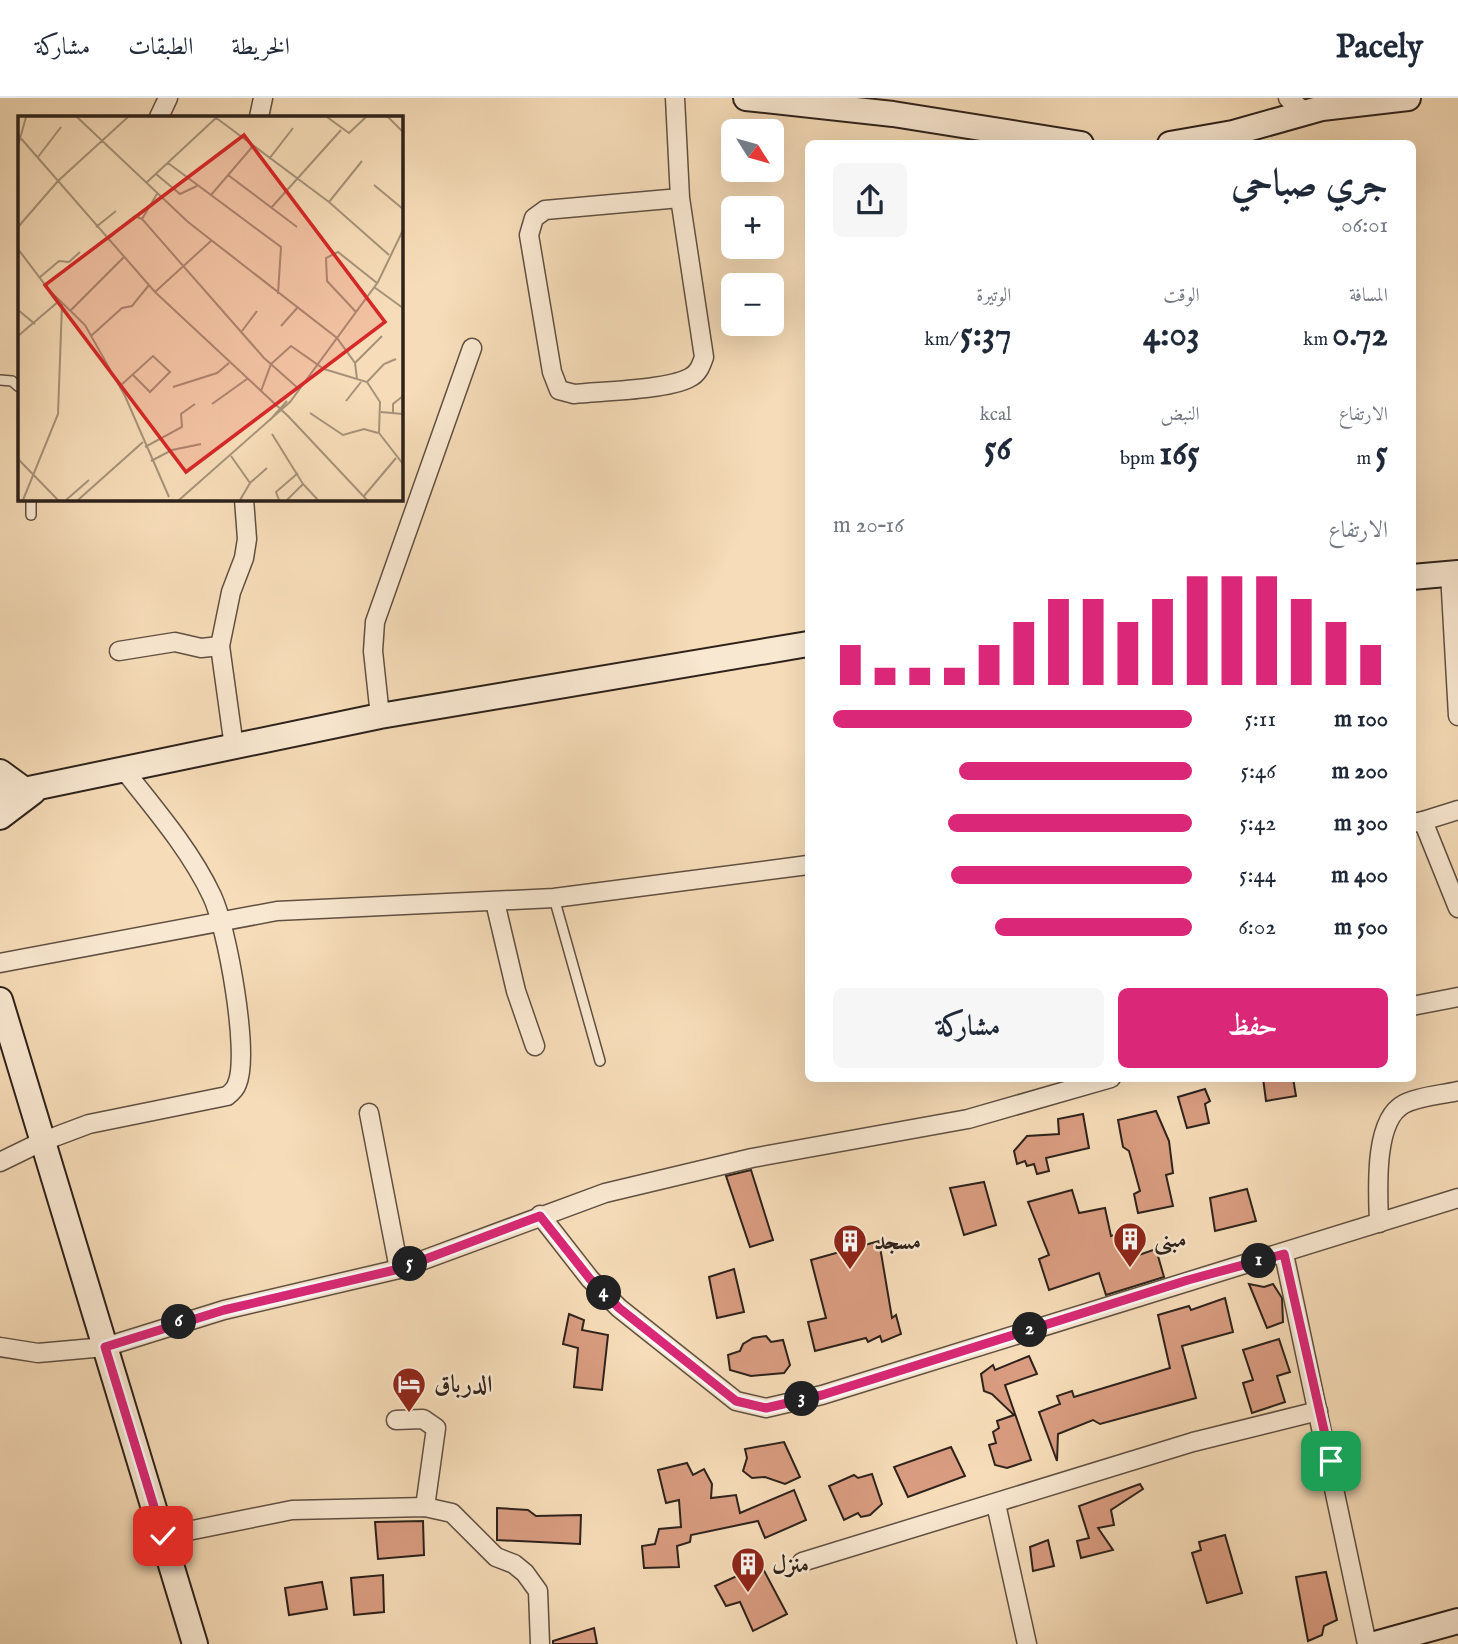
<!DOCTYPE html>
<html lang="ar">
<head>
<meta charset="utf-8">
<style>
	body { margin:0; font-family:"IM FELL English",Amiri,serif; background:#f6f6f7; color:#1f2937; direction:rtl; height:100vh; display:flex; flex-direction:column; font-size:26px; white-space:nowrap }
	* { box-sizing:border-box; margin:0 }
	p { font-size:23px; color:#747a83 }
	.icon { flex:none; width:38px; height:38px; fill:none; stroke:currentColor; stroke-width:2; stroke-linecap:round; stroke-linejoin:round }
	.map { position:relative; flex:1; overflow:hidden; direction:ltr }
	.details { position:absolute; left:805px; top:42px; width:611px; height:942px; display:flex; flex-direction:column; background:#fff; border-radius:10px; box-shadow:0 7px 28px #0002; direction:rtl }
	.details>* { flex:none }
	.needle { width:46px; rotate:127deg }
	.fabs { position:absolute; left:721px; top:21px; display:grid; gap:14px }
	.fabs a { display:grid; place-items:center; width:63px; height:63px; border-radius:10px; background:#fff; box-shadow:0 7px 28px #0002; font-size:35px }
	.pin { position:absolute; display:grid; place-items:center; width:60px; height:60px; color:#fff; margin:-30px; border-radius:14px; box-shadow:0 4px 10px #0006 }
	.km { position:absolute; width:35px; height:35px; margin:-18px; border-radius:50%; background:#222; color:#fff; font-size:19px; line-height:35px; text-align:center }
	.round { display:grid; place-items:center; flex:none; width:74px; height:74px; border-radius:10px; background:#f6f6f7 }
	.head { display:flex; align-items:center; justify-content:space-between; height:119px; padding:0 28px }
	h1 { font-size:38px; font-weight:700; line-height:52px }
	.metrics { display:grid; grid-template-columns:repeat(3,1fr); gap:10px; height:119px; padding:7px 28px }
	.metrics div { display:grid; align-content:center }
	.metrics b { font-size:35px; font-weight:700 }
	.metrics small { font-size:19px; font-weight:400 }
	.metrics p { font-size:19px }
	.chart { height:196px; padding:14px 28px }
	.chart p { display:flex; justify-content:space-between }
	.chart svg { width:100%; height:126px; margin-top:7px; stroke:#db2777; stroke-width:6 }
	.cta { display:flex; gap:14px; margin-top:auto; padding:14px 28px }
	.cta a { flex:1; height:80px; border-radius:10px; background:#db2777; color:#fff; font-size:28px; font-weight:700; line-height:80px; text-align:center }
	.cta a+a { background:#f6f6f7; color:#1f2937 }
	ul { padding:0 28px; list-style:none; font-size:23px }
	li { display:grid; grid-template-columns:112px 84px 1fr; align-items:center; height:52px }
	li i { height:18px; border-radius:9px; background:#db2777 }
	header { display:flex; align-items:center; gap:42px; box-sizing:border-box; height:98px; padding:0 35px; background:#fff; border-bottom:2px solid #e0e1e3 }
	header strong { font-size:33px }
	nav { display:flex; gap:38px; margin-inline-start:auto; font-size:24px }
	.map>svg:first-child { display:block }
	.building { fill:#d99c80; stroke:#2e221b; stroke-width:2 }
	.lines { fill:none; stroke-linecap:round; stroke-linejoin:round }
	.lane-casing { stroke:#605042; stroke-width:12 }
	.street-casing { stroke:#605042; stroke-width:21 }
	.secondary-casing { stroke:#2e221b; stroke-width:28 }
	.lane { stroke:#f9e8d1; stroke-width:9 }
	.street { stroke:#f9e8d1; stroke-width:18 }
	.secondary { stroke:#f9e8d1; stroke-width:24 }
	.route-casing { stroke:#fff; stroke-width:14 }
	.route { stroke:#db2777; stroke-width:9 }
	.labels { text-anchor:middle; stroke-width:5; stroke-linejoin:round; paint-order:stroke }
	.poi-label { font-size:24px; font-weight:bold; fill:#2e221b; stroke:#f9e8d1; text-anchor:start }
	.inset-road { fill:none; stroke:#a69279; stroke-width:2 }
	.view { fill:#d62828; fill-opacity:0.15; stroke:#d62828; stroke-width:3.5 }
	.inset-edge { fill:none; stroke:#2e221b; stroke-width:3.5 }
</style>
</head>
<body>
<header>
<strong>Pacely</strong>
<nav><a>الخريطة</a><a>الطبقات</a><a>مشاركة</a></nav>
</header>
<div class="map">
<svg width="1458" height="1546" viewBox="0 0 1458 1546">
	<rect width="100%" height="100%" fill="#f6dcb8"/>
	<filter id="stains"><feTurbulence type="fractalNoise" baseFrequency=".00286" numOctaves="4"/><feColorMatrix values="0 0 0 0 .2 0 0 0 0 .09 0 0 0 0 .02 0 0 0 .5 -.17"/></filter>
	<radialGradient id="worn" r=".72"><stop offset=".6" stop-color="#630" stop-opacity="0"/><stop offset="1" stop-color="#630" stop-opacity=".3"/></radialGradient>
	<g class="building">
		<polygon points="1263,980 1293,980 1296,998 1266,1003"/>
		<polygon points="1205,991 1210,1003 1205,1006 1209,1025 1187,1030 1178,999"/>
		<polygon points="1156,1013 1169,1043 1173,1075 1166,1077 1173,1108 1138,1115 1134,1096 1140,1093 1129,1053 1123,1049 1118,1022"/>
		<polygon points="1083,1016 1089,1050 1046,1060 1049,1073 1037,1076 1034,1066 1027,1068 1025,1063 1017,1066 1014,1053 1027,1038 1059,1036 1058,1021"/>
		<polygon points="751,1072 773,1142 750,1149 726,1078"/>
		<polygon points="984,1084 996,1127 964,1137 950,1090"/>
		<polygon points="1247,1091 1256,1123 1215,1133 1210,1100"/>
		<polygon points="1072,1092 1079,1115 1105,1110 1111,1138 1128,1133 1136,1158 1156,1151 1164,1179 1106,1197 1099,1175 1049,1192 1039,1161 1049,1157 1028,1104"/>
		<polygon points="879,1143 892,1220 896,1217 901,1236 882,1244 880,1238 868,1244 866,1240 815,1253 808,1224 826,1220 811,1162"/>
		<polygon points="734,1171 744,1214 717,1220 709,1179"/>
		<polygon points="1249,1186 1264,1189 1273,1186 1282,1200 1283,1224 1267,1230"/>
		<polygon points="1225,1200 1233,1234 1182,1248 1196,1300 1100,1326 1093,1322 1058,1336 1057,1363 1039,1314 1060,1306 1057,1298 1072,1293 1074,1299 1170,1270 1158,1217 1189,1208 1191,1212"/>
		<polygon points="569,1216 584,1222 582,1232 608,1237 602,1292 574,1289 578,1250 563,1246"/>
		<polygon points="766,1238 771,1244 783,1242 790,1267 784,1275 751,1278 730,1272 728,1257 740,1253 743,1246 753,1240"/>
		<polygon points="1279,1241 1290,1274 1277,1278 1285,1304 1252,1315 1243,1285 1253,1282 1243,1252"/>
		<polygon points="1029,1258 1037,1276 1005,1287 1031,1362 1007,1370 995,1367 989,1347 996,1345 993,1334 999,1330 997,1323 1014,1317 992,1296 984,1293 981,1276 993,1267 995,1272"/>
		<polygon points="784,1344 800,1379 785,1386 765,1379 752,1380 743,1373 747,1360 745,1351"/>
		<polygon points="951,1349 965,1378 908,1399 894,1369"/>
		<polygon points="687,1365 693,1377 704,1371 712,1386 711,1400 736,1397 740,1415 794,1392 806,1422 765,1440 758,1423 691,1437 690,1444 677,1448 679,1469 644,1470 642,1448 655,1446 659,1431 681,1429 679,1402 666,1405 658,1372"/>
		<polygon points="872,1376 882,1406 870,1417 861,1419 858,1415 844,1422 829,1388 854,1377 858,1380"/>
		<polygon points="1140,1386 1143,1391 1111,1412 1114,1427 1098,1430 1113,1452 1081,1460 1077,1443 1089,1440 1079,1408"/>
		<polygon points="497,1410 528,1412 536,1418 581,1417 580,1446 497,1442"/>
		<polygon points="423,1423 424,1457 378,1461 375,1424"/>
		<polygon points="1225,1437 1242,1495 1207,1505 1192,1455 1201,1452 1199,1444"/>
		<polygon points="1048,1442 1054,1468 1033,1473 1030,1449"/>
		<polygon points="761,1467 787,1516 753,1533 740,1504 726,1508 715,1488"/>
		<polygon points="1326,1474 1337,1522 1324,1528 1322,1537 1308,1543 1296,1479"/>
		<polygon points="383,1477 384,1514 354,1517 351,1480"/>
		<polygon points="322,1484 327,1511 289,1517 285,1490"/>
		<polygon points="594,1530 597,1546 553,1546 553,1543"/>
	</g>
	<g class="lines">
		<g class="lane-casing">
			<g id="lane">
				<polyline points="0,282 12,283 19,289"/>
				<polyline points="31,401 31,417"/>
				<polyline points="554,800 600,963"/>
			</g>
		</g>
		<g class="street-casing">
			<g id="street">
				<path d="M 675,0 L 680,100 L 704,259 C 701,268 698,276 689,280 C 666,292 602,293 574,296 L 559,292 L 552,274 L 529,137 L 534,120 L 545,112 L 680,100"/>
				<polyline points="1288,0 1306,15"/>
				<polyline points="159,19 168,0"/>
				<polyline points="259,19 263,0"/>
				<polyline points="1450,475 1458,618"/>
				<polyline points="119,553 175,544 201,550 220,548"/>
				<polyline points="380,618 373,553 375,524 472,250"/>
				<polyline points="234,649 220,548 231,494 244,460 247,441 244,401"/>
				<polyline points="1423,723 1458,712"/>
				<polyline points="1412,725 1423,723 1458,810"/>
				<polyline points="495,804 516,893 535,948"/>
				<polyline points="0,865 277,813 554,800 808,767"/>
				<polyline points="1412,908 1458,899"/>
				<polyline points="369,1015 399,1171"/>
				<path d="M 0,1064 L 41,1044 L 89,1026 L 227,998 C 231,995 235,992 237,986 C 250,956 227,829 212,798 C 191,753 155,711 124,672"/>
				<polyline points="540,1117 590,1181 619,1210 736,1303 766,1310 822,1297 1458,1100"/>
				<path d="M 1379,1125 C 1378,1094 1373,1022 1404,1006 C 1420,998 1441,997 1458,993"/>
				<polyline points="1284,1156 1367,1546"/>
				<polyline points="0,1249 38,1255 105,1249 224,1212 399,1171 605,1095 752,1060 968,1021 1111,980"/>
				<polyline points="396,1322 423,1321 436,1330 425,1409"/>
				<polyline points="996,1406 1027,1546"/>
				<polyline points="163,1438 292,1412 425,1409 452,1415 496,1459 514,1466 525,1475 538,1493 540,1546"/>
				<polyline points="802,1464 1193,1344 1318,1313"/>
			</g>
		</g>
		<g class="secondary-casing">
			<g id="secondary">
				<polyline points="746,0 893,16 1081,46"/>
				<polyline points="1170,46 1233,35 1322,10 1408,0"/>
				<polyline points="1412,479 1458,475"/>
				<polyline points="0,674 26,693"/>
				<polyline points="0,697 380,618 808,546"/>
				<polyline points="0,719 33,694"/>
				<polyline points="0,902 195,1546"/>
				<polyline points="1375,1546 1458,1523"/>
			</g>
		</g>
		<use href="#lane" class="lane"/>
		<use href="#street" class="street"/>
		<use href="#secondary" class="secondary"/>
	</g>
	<g class="lines">
		<g class="route-casing">
			<polyline id="route" points="163,1438 105,1249 224,1212 399,1171 540,1118 590,1181 619,1210 736,1303 766,1310 822,1297 1188,1182 1284,1156 1331,1363"/>
		</g>
		<use href="#route" class="route"/>
	</g>
	<defs>
		<g id="building-pin" transform="scale(1.75)"><path d="M0 17L-7.5 6A9.5 9.5 0 1 1 7.5 6Z" fill="#8f2418" stroke="#f9e8d1"/><path d="M-4-6H4V6H1V3H-1V6H-4ZM-2.5-4.3h1.7v1.8h-1.7ZM.8-4.3h1.7v1.8H.8ZM-2.5-1h1.7V.8h-1.7ZM.8-1h1.7V.8H.8Z" fill="#fff"/></g>
		<g id="hotel-pin" transform="scale(1.75)"><path d="M0 17L-7.5 6A9.5 9.5 0 1 1 7.5 6Z" fill="#8f2418" stroke="#f9e8d1"/><path d="M-6-4.5h1.5V1H6V5H4.5V3h-9V5H-6ZM-4 0a1.8 1.8 0 1 1 3.6 0ZM.5 0V-2.5h3Q6-2.5 6 0Z" fill="#fff"/></g>
	</defs>
	<g fill-rule="evenodd">
		<use href="#building-pin" x="1130" y="1141"/>
		<use href="#building-pin" x="850" y="1143"/>
		<use href="#hotel-pin" x="409" y="1286"/>
		<use href="#building-pin" x="748" y="1466"/>
	</g>
	<g class="labels">
		<g class="poi-label">
			<text x="1154" y="1149">مبنى</text>
			<text x="874" y="1151">مسجد</text>
			<text x="434" y="1294">الدرباق</text>
			<text x="772" y="1474">منزل</text>
		</g>
	</g>
	<g transform="translate(18 18)">
		<rect width="385" height="385" fill="#f6dcb8"/>
		<path class="inset-road" d="M 59,1 L 170,106 L 319,222 L 337,247 L 339,263M 197,1 L 311,86 L 371,139M 309,1 L 331,17 L 348,1M 370,1 L 385,16M 0,19 L 137,176 L 271,301 L 349,384M 0,30 L 8,1M 20,41 L 43,11M 251,43 L 275,12M 150,47 L 263,131 L 260,178M 138,58 L 162,78 L 179,70M 210,59 L 279,111M 128,67 L 199,1M 356,69 L 385,93M 139,78 L 124,103 L 246,242 L 281,273M 193,79 L 235,30M 311,86 L 344,45M 253,92 L 323,14M 0,111 L 40,65 L 110,1M 78,111 L 98,95M 89,124 L 117,100 L 124,103M 0,133 L 31,174 L 67,209 L 107,280 L 151,381M 21,162 L 41,145 L 51,146 L 62,136M 356,171 L 385,192M 137,176 L 194,124M 0,194 L 17,208M 53,194 L 106,141M 338,196 L 309,165 L 308,142 L 320,136 L 359,167M 263,210 L 280,191M 224,215 L 239,195M 0,220 L 41,185M 73,220 L 104,192 L 114,190 L 131,169M 337,247 L 364,220M 349,266 L 366,248 L 378,243M 102,270 L 135,240 L 152,256 L 132,276 L 115,259M 155,271 L 199,257 L 211,247M 243,275 L 253,248 L 273,230 L 306,253 L 349,266 L 362,286 L 361,317 L 385,348M 328,285 L 343,266M 194,288 L 229,263M 363,296 L 385,298M 292,297 L 325,319 L 346,313 L 360,317M 375,298 L 375,288 L 385,280M 252,304 L 269,285M 254,318 L 285,368 L 269,384M 127,331 L 164,311 L 163,298 L 177,288M 213,340 L 232,367 L 222,384M 0,343 L 40,384M 133,345 L 154,334 L 183,328M 232,367 L 249,352M 285,368 L 300,384M 346,380 L 378,342M 5,384 L 40,298 L 44,188M 48,384 L 71,364M 60,384 L 125,326M 161,384 L 272,286 L 360,166 L 385,114M 261,384 L 258,376 L 280,357"/>
		<path class="view" d="M 226,19 L 367,206 L 168,356 L 27,169 Z"/>
		<rect width="385" height="385" class="inset-edge"/>
	</g>
	<rect width="100%" height="100%" filter="url(#stains)"/>
	<rect width="100%" height="100%" fill="url(#worn)"/>
</svg>
<div class="fabs">
<a><svg class="needle" viewBox="-14 -14 28 28"><path d="M0-13l5 13h-10z" fill="#e53935"/><path d="M0 13l5-13h-10z" fill="#747a83"/></svg></a>
<a>+</a>
<a>−</a>
</div>
<div class="pin" style="left:1331px;top:1363px;background:#1e9e55"><svg class="icon" aria-label="arrive" viewBox="0 0 24 24"><path d="M6 21V4h12l-3 4 3 4H6"/></svg></div>
<div class="pin" style="left:163px;top:1438px;background:#d93025"><svg class="icon" aria-label="check" viewBox="0 0 24 24"><path d="M5 12l5 5 9-10"/></svg></div>
<b class="km" style="left:1259px;top:1163px">1</b>
<b class="km" style="left:1030px;top:1232px">2</b>
<b class="km" style="left:802px;top:1301px">3</b>
<b class="km" style="left:604px;top:1195px">4</b>
<b class="km" style="left:410px;top:1166px">5</b>
<b class="km" style="left:179px;top:1224px">6</b>
<section class="details">
<div class="head"><div><h1>جري صباحي</h1><p>06:01</p></div><a class="round"><svg class="icon" aria-label="share" viewBox="0 0 24 24"><path d="M12 15V3M7 8l5-5 5 5M5 13v7h14v-7"/></svg></a></div>
<div class="metrics">
<div><p>المسافة</p><b>0.72<small> km</small></b></div>
<div><p>الوقت</p><b>4:03</b></div>
<div><p>الوتيرة</p><b>5:37<small> /km</small></b></div>
</div>
<div class="metrics">
<div><p>الارتفاع</p><b>5<small> m</small></b></div>
<div><p>النبض</p><b>165<small> bpm</small></b></div>
<div><p>kcal</p><b>56</b></div>
</div>
<div class="chart"><p><span>الارتفاع</span>16–20 m</p>
<svg viewBox="0 0 160 44" preserveAspectRatio="none"><path d="M5 44V30M15 44V38M25 44V38M35 44V38M45 44V30M55 44V22M65 44V14M75 44V14M85 44V22M95 44V14M105 44V6M115 44V6M125 44V6M135 44V14M145 44V22M155 44V30"/></svg>
</div>
<ul>
<li><b>100 m</b>5:11<i style="width:100%"></i></li>
<li><b>200 m</b>5:46<i style="width:65%"></i></li>
<li><b>300 m</b>5:42<i style="width:68%"></i></li>
<li><b>400 m</b>5:44<i style="width:67%"></i></li>
<li><b>500 m</b>6:02<i style="width:55%"></i></li>
</ul>
<div class="cta"><a>حفظ</a><a>مشاركة</a></div>
</section>
</div>
</body>
</html>
